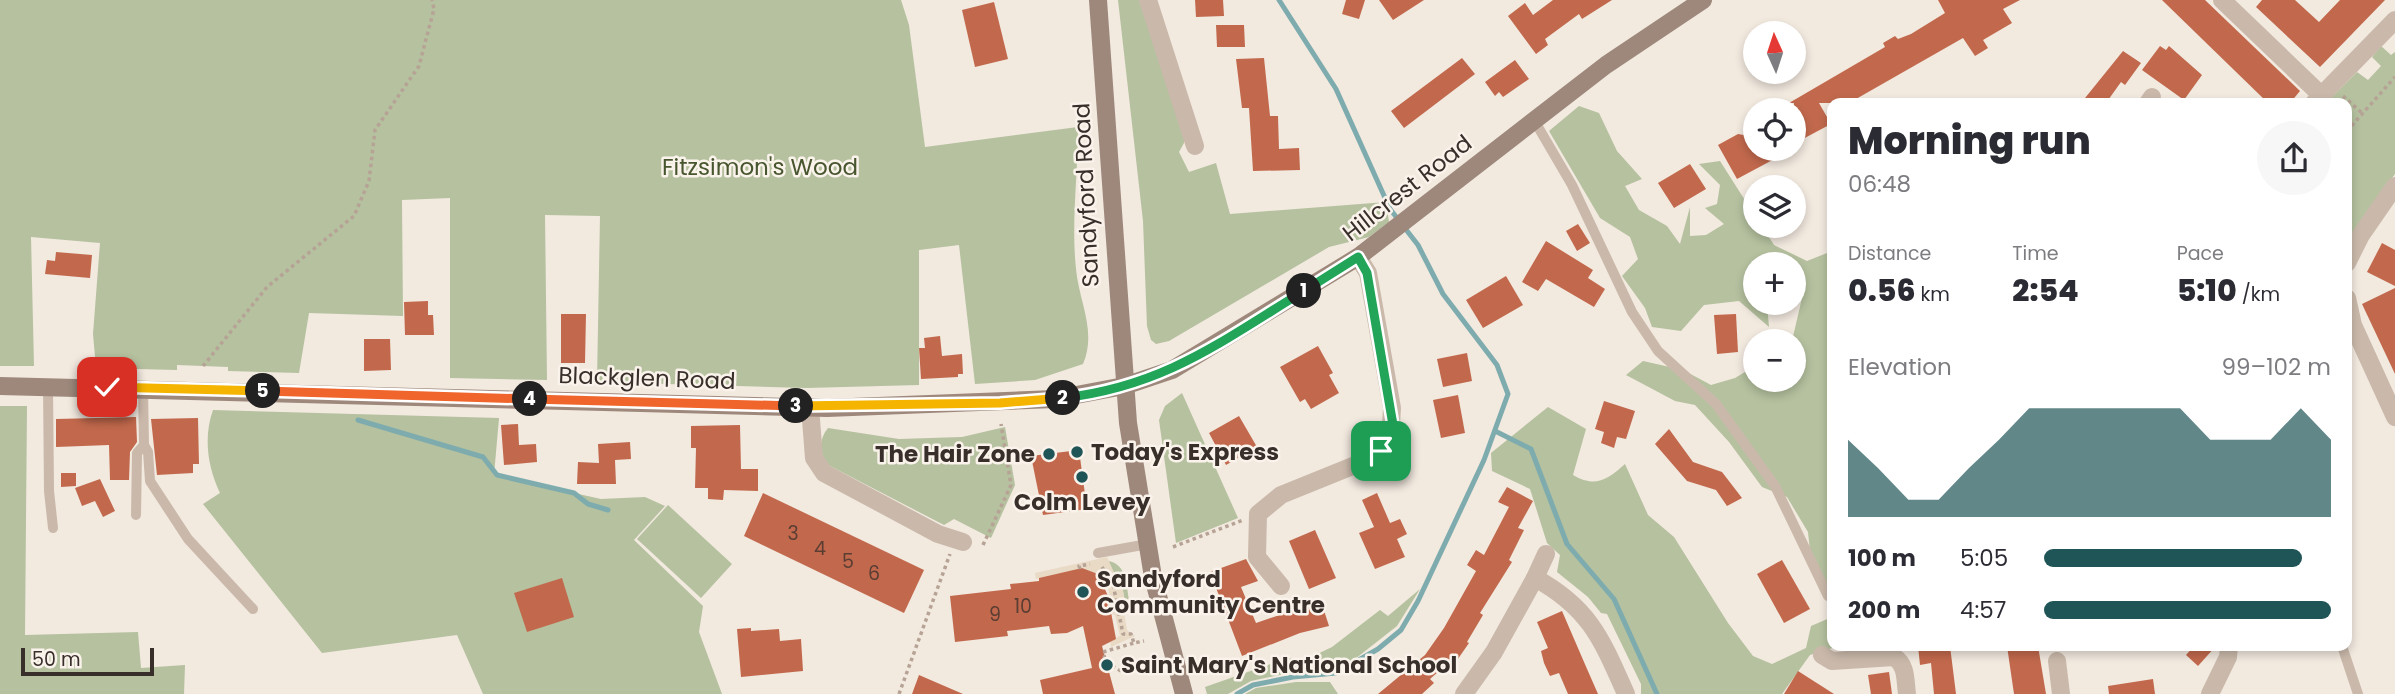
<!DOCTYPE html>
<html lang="en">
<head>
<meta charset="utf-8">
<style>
	body { margin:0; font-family:Poppins,sans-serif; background:#f7f7f7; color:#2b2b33; height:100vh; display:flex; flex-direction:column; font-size:26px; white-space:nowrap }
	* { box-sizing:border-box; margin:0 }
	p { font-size:23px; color:#7c7c81 }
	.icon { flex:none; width:38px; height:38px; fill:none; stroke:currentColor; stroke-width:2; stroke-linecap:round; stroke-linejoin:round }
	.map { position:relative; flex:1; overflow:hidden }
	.drawer { position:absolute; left:1827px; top:98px; width:525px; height:553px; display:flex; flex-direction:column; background:#fff; border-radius:14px; box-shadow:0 4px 10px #0003 }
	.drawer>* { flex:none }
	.needle { width:46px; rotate:357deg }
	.buttons { position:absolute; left:1743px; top:21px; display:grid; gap:14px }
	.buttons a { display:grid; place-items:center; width:63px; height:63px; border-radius:50%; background:#fff; box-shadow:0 4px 10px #0003; font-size:35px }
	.scale { position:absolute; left:21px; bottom:18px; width:133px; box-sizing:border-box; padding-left:7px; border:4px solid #382e2a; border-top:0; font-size:19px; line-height:24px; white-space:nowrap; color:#382e2a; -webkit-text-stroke:5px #faf3eb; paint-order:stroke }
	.pin { position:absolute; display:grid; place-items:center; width:60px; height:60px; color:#fff; margin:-30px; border-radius:14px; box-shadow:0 4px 10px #0006 }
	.km { position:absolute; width:35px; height:35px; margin:-18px; border-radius:50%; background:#222; color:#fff; font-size:19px; line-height:35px; text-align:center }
	.round { display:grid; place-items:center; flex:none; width:74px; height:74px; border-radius:37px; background:#f7f7f7 }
	.head { display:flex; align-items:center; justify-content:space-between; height:119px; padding:0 21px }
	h1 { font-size:38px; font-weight:800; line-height:52px }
	.figures { display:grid; grid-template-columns:repeat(3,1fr); gap:10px; height:119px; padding:7px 21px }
	.figures div { display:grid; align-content:center }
	.figures b { font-size:30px; font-weight:800 }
	.figures small { font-size:19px; font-weight:400 }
	.figures p { font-size:19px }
	.chart { height:196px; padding:14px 21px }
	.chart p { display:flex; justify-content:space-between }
	.chart svg { width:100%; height:126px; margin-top:7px; fill:#205558; opacity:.7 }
	ul { padding:0 21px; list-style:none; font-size:23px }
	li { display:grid; grid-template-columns:112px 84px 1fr; align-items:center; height:52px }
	li i { height:18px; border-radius:9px; background:#205558 }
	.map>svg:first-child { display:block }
	.green { fill:#b5c19f }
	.plaza { fill:#e9dac6 }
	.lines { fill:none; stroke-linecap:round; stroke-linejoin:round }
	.stream { stroke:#7eacae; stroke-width:5 }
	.building { fill:#c2694d }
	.path { stroke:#b6a395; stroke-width:3.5; stroke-dasharray:3.5 3.5; stroke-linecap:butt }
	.lane { stroke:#cab9ab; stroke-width:10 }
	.street { stroke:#cab9ab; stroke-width:18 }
	.secondary { stroke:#9e887c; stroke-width:18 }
	.split-1-casing { stroke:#fff; stroke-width:14 }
	.split-2-casing { stroke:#fff; stroke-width:14 }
	.split-3-casing { stroke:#fff; stroke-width:14 }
	.split-4-casing { stroke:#fff; stroke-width:14 }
	.split-5-casing { stroke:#fff; stroke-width:14 }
	.split-6-casing { stroke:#fff; stroke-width:14 }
	.split-1 { stroke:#22a559; stroke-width:9 }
	.split-2 { stroke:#22a559; stroke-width:9 }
	.split-3 { stroke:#f5b400; stroke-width:9 }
	.split-4 { stroke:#f0652b; stroke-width:9 }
	.split-5 { stroke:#f0652b; stroke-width:9 }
	.split-6 { stroke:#f5b400; stroke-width:9 }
	.poi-dot { fill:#205558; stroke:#faf3eb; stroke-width:2.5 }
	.labels { text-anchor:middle; stroke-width:5; stroke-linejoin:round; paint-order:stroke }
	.number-label { font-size:19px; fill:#5a3d33 }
	.park-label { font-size:23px; fill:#47562e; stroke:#faf3eb }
	.street-label { font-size:23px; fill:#382e2a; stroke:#faf3eb }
	.poi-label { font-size:23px; font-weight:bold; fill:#382e2a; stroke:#faf3eb; text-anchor:start }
</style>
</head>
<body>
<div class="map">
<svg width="2395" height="694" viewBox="0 0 2395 694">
	<rect width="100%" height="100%" fill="#f2e9df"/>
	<g class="green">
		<path d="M 0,0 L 901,0 L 909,25 L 925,147 L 1078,127 C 1078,174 1071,223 1076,269 C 1079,302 1097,331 1083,364 L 1035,380 L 975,384 L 959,245 L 919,250 L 919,385 L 806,388 L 597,382 L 600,216 L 545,215 L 547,380 L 450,378 L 450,198 L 402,200 L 403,316 L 309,313 L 299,373 L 228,371 L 228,367 L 177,365 L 177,370 L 96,368 L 93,334 L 100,243 L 31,237 L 34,366 L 0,366 Z"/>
		<polygon points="1118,0 1139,0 1184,130 1184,143 1179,152 1189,172 1216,163 1230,214 1386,202 1389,222 1369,237 1329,247 1169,341 1156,344 1151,340 1147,326 1143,221"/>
		<polygon points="2381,46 2391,55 2395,52 2395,174 2347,241 2347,103 2326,103 2357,72 2368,80 2381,66 2372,57"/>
		<polygon points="1579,106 1599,113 1617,151 1642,179 1625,186 1639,210 1667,226 1680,244 1690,207 1690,236 1706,235 1724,224 1705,208 1717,204 1720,185 1699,164 1720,161 1755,216 1755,226 1762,226 1774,245 1807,261 1832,251 1832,613 1811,561 1808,532 1787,497 1762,487 1729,442 1695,405 1675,401 1626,375 1643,361 1683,370 1711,385 1735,378 1755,366 1755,380 1794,380 1792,341 1802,298 1794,291 1794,264 1755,264 1755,303 1767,303 1769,327 1739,301 1704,305 1681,331 1652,327 1645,308 1622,276 1638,259 1630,237 1600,218 1549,131"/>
		<polygon points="1182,393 1238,518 1176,543 1159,420 1165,406"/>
		<polygon points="0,406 27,406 25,635 138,632 141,668 185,665 184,694 0,694"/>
		<path d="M 1548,407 L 1586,429 L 1573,475 C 1595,488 1607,480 1625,464 L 1648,515 L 1674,537 L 1728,623 L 1753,656 L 1772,664 L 1806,648 L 1811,626 L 1832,617 L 1832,646 L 1839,646 L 1810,655 L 1782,694 L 1641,694 L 1641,684 L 1607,614 L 1601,613 L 1588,597 L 1557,572 L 1560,555 L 1547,543 L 1530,489 L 1492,471 L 1491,453 Z"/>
		<path d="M 213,410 L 499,418 L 494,475 L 601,499 L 645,497 L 665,506 L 634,540 L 703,606 L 699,632 L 722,694 L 483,694 L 457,635 L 322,653 L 203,504 L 220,493 C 208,468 203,438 213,410 Z"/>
		<path d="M 1005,427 L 1015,485 L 991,538 L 954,519 L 944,525 L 830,466 C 819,455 818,440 828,428 L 899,439 L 962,437 Z"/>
		<polygon points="668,505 732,564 701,598 637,539"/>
		<path d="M 1108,561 C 1128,564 1126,588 1130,605 L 1125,601 L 1121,582 L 1117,579 Z"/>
		<polygon points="1420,589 1397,626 1355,659 1333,672 1289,673 1251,681 1228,694 1207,694 1205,687 1288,658 1305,660 1332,647 1380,610 1388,616"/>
		<polygon points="1296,682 1330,682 1338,694 1245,694 1256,688"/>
	</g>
	<polygon class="plaza" points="1107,557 1117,579 1121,581 1125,601 1130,605 1130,609 1124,613 1127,630 1135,636 1111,647 1110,640 1120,636 1115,615 1112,614 1108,585 1104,584 1098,574 1082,568 1036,579 1035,573"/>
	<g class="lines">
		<g class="stream">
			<polyline points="358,420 483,457 497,475 574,493 588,504 608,510"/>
			<polyline points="1495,431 1531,449 1567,544 1614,599 1657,694"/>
			<polyline points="1237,694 1253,685 1293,677 1336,673 1378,649 1401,630 1418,601 1484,460 1508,394 1497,365 1443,294 1418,245 1390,209 1336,89 1279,0"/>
		</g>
	</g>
	<g class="building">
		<polygon points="1195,0 1223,0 1224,16 1196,17"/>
		<polygon points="1346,0 1365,0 1359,19 1342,14"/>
		<polygon points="1379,0 1424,0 1393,20"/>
		<polygon points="1553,0 1612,0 1582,19 1579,14 1545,39 1548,45 1536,54 1508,16 1525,3 1533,15"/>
		<polygon points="1938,0 2020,0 2003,9 2012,23 1983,40 1988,48 1975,56 1963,38 1849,103 1819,103 1831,124 1799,141 1794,131 1794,103 1789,103 1885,47 1883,43 1895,36 1898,39 1911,34 1945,13"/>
		<polygon points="2162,0 2205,0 2300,91 2290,103 2268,103"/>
		<polygon points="2262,0 2295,0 2319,22 2340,0 2385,0 2320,67 2256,7"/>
		<polygon points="994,2 1008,59 975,67 962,10"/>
		<polygon points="1216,25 1244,25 1245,47 1217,47"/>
		<polygon points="2160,46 2166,50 2169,46 2202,75 2184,100 2142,70"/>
		<polygon points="2123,51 2141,63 2125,85 2121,82 2106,103 2081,103"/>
		<polygon points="1264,58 1270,116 1278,116 1279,149 1299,148 1300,170 1253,171 1249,108 1242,108 1236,59"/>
		<polygon points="1462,58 1475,74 1404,128 1391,111"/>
		<polygon points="1515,60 1529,79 1503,97 1499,92 1495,96 1485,82"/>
		<polygon points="1738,134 1755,137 1755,149 1793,149 1737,179 1718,145"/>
		<polygon points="1690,164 1706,189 1674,208 1658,183"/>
		<polygon points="1578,224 1590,243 1577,251 1566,231"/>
		<polygon points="1546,241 1593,270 1588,278 1605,289 1594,307 1546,279 1538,291 1522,282"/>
		<polygon points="2382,243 2395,250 2395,286 2367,272"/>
		<polygon points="56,252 92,255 90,278 45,274 47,260 55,261"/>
		<polygon points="1506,276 1523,305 1483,328 1466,300"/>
		<polygon points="2395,288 2395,374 2362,304"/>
		<polygon points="428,301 428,315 433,315 434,335 405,335 404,302"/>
		<polygon points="561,314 586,314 585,363 561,363"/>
		<polygon points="1736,314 1738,352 1717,354 1714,315"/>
		<polygon points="940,336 942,356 962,354 963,374 958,374 958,377 921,379 919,348 925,348 924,338"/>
		<polygon points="364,339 390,339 391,370 364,371"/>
		<polygon points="1318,346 1333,373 1329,375 1339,393 1311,409 1305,399 1300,402 1280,367"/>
		<polygon points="1467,353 1472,381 1443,387 1437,359"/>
		<polygon points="1458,395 1465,433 1441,438 1433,400"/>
		<polygon points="1604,401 1635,411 1626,439 1617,437 1614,448 1601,443 1604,432 1595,429"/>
		<polygon points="1239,416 1257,447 1226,465 1209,433"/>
		<polygon points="136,417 137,442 130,452 129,480 110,480 109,445 56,447 56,419"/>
		<polygon points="198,418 199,464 193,464 193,473 157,475 151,419"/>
		<polygon points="518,424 519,445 536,444 537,462 504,465 501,425"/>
		<polygon points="740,425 741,469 758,469 758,491 724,490 723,500 708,499 708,488 695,488 696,448 691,448 691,426"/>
		<polygon points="1669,429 1693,462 1722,472 1742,498 1727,506 1716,490 1687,481 1655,444"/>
		<polygon points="630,442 631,459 615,460 616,484 577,484 578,462 599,463 598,444"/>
		<polygon points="1079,450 1087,509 1043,515 1031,456"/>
		<polygon points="61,473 76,473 76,486 61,487"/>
		<polygon points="100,479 115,511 103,517 95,501 82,506 75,488"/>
		<polygon points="1507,487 1533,501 1518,528 1524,530 1509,560 1512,562 1480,613 1483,615 1467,642 1469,643 1453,666 1448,663 1430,679 1434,683 1422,694 1378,694 1425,655 1444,628 1476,571 1467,565 1476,550 1484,555 1509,507 1498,502"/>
		<polygon points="763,493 924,570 904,613 744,536"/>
		<polygon points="1377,493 1390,523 1400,519 1407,534 1397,539 1405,557 1375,569 1359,533 1374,527 1362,500"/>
		<polygon points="1315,530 1336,578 1309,589 1289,541"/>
		<polygon points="1246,559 1258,581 1241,587 1256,623 1321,601 1329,626 1300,633 1242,656 1210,572"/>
		<polygon points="1782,560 1810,609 1784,623 1757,574"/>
		<polygon points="1082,568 1098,574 1108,596 1116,639 1102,646 1115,694 1043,694 1040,680 1092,668 1083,626 1067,633 1051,634 1049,626 1007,631 1008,636 955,642 950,596 1011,589 1010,584 1039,581 1039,578"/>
		<polygon points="562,578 574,617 527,632 514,593"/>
		<polygon points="1562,611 1584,662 1598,694 1568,694 1559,673 1550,676 1544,663 1541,651 1548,648 1537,622"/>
		<polygon points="751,628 751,631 779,629 780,641 801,639 803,671 741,677 737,629"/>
		<polygon points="1918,646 1950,646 1956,694 1934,694 1931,663 1920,665"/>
		<polygon points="2007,646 2038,646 2046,694 2014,694"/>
		<polygon points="2194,646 2216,646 2198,666 2186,655"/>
		<polygon points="1798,671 1834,694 1784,694"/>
		<polygon points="1889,672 1892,694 1871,694 1868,675"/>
		<polygon points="919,675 963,694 912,694"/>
		<polygon points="2153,679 2155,694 2109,694 2108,686"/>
	</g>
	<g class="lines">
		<g class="path">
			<polyline points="2343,96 2362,113"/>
			<polyline points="2347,131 2395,77"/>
			<polyline points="203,366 267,287 354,216 369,181 375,130 419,66 434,9 432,0"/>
			<polyline points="983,545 1011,485 1001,424"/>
			<polyline points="1173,547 1243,520"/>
			<polyline points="1102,567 1113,584 1123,634 1131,634 1134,643 1144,641"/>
			<polyline points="1080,569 1079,566 1090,564"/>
			<polyline points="1111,611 1136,606"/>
			<polyline points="1121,671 1106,662 1103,652 1134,643"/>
			<polyline points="899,694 950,554"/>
		</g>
		<g class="lane">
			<polyline points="1534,120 1572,185 1632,312 1658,351 1716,404 1775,486 1828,596"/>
			<polyline points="48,386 49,491 53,528"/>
			<polyline points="143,388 144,445 148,452 150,481 188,539 253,609"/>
			<polyline points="136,515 137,453 144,445"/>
			<polyline points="1098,553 1148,544"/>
			<polyline points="2342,646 2358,694"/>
		</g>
		<g class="street">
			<polyline points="1148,0 1195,146"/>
			<polyline points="2222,0 2321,95"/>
			<polyline points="2148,103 2152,97"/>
			<polyline points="2314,103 2395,20"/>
			<polyline points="2347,263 2361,235 2395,186"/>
			<polyline points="2347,298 2353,325 2395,417"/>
			<polyline points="810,407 814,458 824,473 938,534 963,542"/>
			<polyline points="1535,578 1546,554"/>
			<polyline points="1281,586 1257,557 1258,514 1281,495 1370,459 1390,441 1392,408 1368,273 1358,257"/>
			<path d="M 1822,655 L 1832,661 L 1894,657 C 1907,665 1905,680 1907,694"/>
			<polyline points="2057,661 2061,694"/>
			<path d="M 1464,694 L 1494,652 L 1535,578 C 1590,608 1602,640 1626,694"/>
			<polyline points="2210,694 2228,657 2229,646"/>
		</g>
		<g class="secondary">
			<polyline points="1098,0 1128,423 1153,577 1184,694"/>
			<polyline points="0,386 827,408 1055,399 1124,386 1172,370 1358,257 1606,65 1703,0"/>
		</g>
	</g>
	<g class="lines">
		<g class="split-1-casing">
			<polyline id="split-1" points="1304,291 1358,257 1367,273 1393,425 1390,441 1381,451"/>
		</g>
		<g class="split-2-casing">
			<path id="split-2" d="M 1063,398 C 1165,386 1220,342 1304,291"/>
		</g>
		<g class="split-3-casing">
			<polyline id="split-3" points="796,406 1000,403 1063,398"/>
		</g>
		<g class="split-4-casing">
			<polyline id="split-4" points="530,399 796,406"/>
		</g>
		<g class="split-5-casing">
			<polyline id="split-5" points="263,391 530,399"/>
		</g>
		<g class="split-6-casing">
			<polyline id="split-6" points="107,387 263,391"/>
		</g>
		<use href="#split-1" class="split-1"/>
		<use href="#split-2" class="split-2"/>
		<use href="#split-3" class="split-3"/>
		<use href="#split-4" class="split-4"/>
		<use href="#split-5" class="split-5"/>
		<use href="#split-6" class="split-6"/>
	</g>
	<g class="poi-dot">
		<circle cx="1077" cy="452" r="7"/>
		<circle cx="1049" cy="454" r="7"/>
		<circle cx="1082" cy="477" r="7"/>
		<circle cx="1083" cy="592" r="7"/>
		<circle cx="1107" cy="665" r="7"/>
	</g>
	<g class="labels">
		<g class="number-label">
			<text x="793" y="540">3</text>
			<text x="820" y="555">4</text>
			<text x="848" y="568">5</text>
			<text x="874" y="580">6</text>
			<text x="1023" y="613">10</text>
			<text x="995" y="621">9</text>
		</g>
		<g class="park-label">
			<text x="760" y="175">Fitzsimon's Wood</text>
		</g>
		<g class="street-label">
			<text transform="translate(1407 188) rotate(-38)" y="8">Hillcrest Road</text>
			<text transform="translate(1086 195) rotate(-93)" y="8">Sandyford Road</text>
			<text transform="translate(647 378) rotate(2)" y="8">Blackglen Road</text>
		</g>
		<g class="poi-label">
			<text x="1091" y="460">Today's Express</text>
			<text x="1035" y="462" text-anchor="end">The Hair Zone</text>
			<text x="1082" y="510" text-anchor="middle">Colm Levey</text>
			<text x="1097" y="587">Sandyford<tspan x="1097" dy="26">Community Centre</tspan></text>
			<text x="1121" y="673">Saint Mary's National School</text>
		</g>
	</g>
</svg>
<div class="buttons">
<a><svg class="needle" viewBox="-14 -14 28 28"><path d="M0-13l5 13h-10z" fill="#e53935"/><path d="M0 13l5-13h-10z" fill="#7c7c81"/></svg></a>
<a><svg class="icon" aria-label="locate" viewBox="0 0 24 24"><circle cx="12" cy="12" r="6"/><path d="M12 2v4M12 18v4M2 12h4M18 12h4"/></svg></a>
<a><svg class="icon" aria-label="layers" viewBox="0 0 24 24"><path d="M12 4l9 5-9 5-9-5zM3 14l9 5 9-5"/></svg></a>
<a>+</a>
<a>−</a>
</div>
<div class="scale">50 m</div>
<div class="pin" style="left:1381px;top:451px;background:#1e9e55"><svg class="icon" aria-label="arrive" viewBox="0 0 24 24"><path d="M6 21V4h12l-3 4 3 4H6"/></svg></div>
<div class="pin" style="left:107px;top:387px;background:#d93025"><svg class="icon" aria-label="check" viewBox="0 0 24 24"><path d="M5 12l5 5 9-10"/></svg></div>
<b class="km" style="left:1304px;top:291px">1</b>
<b class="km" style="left:1063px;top:398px">2</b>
<b class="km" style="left:796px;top:406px">3</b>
<b class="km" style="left:530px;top:399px">4</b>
<b class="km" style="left:263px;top:391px">5</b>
<section class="drawer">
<div class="head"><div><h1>Morning run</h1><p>06:48</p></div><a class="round"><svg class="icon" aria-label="share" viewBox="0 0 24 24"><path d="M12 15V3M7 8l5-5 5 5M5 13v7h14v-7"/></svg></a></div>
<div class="figures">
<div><p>Distance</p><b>0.56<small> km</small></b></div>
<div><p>Time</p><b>2:54</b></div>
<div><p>Pace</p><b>5:10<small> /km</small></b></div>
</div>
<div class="chart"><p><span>Elevation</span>99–102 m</p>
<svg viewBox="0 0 160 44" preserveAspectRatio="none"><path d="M0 44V17L10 27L20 38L30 38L40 27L50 17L60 6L70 6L80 6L90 6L100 6L110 6L120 17L130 17L140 17L150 6L160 17V44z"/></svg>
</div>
<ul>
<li><b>100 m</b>5:05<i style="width:90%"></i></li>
<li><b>200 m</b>4:57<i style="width:100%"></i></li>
</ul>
</section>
</div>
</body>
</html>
